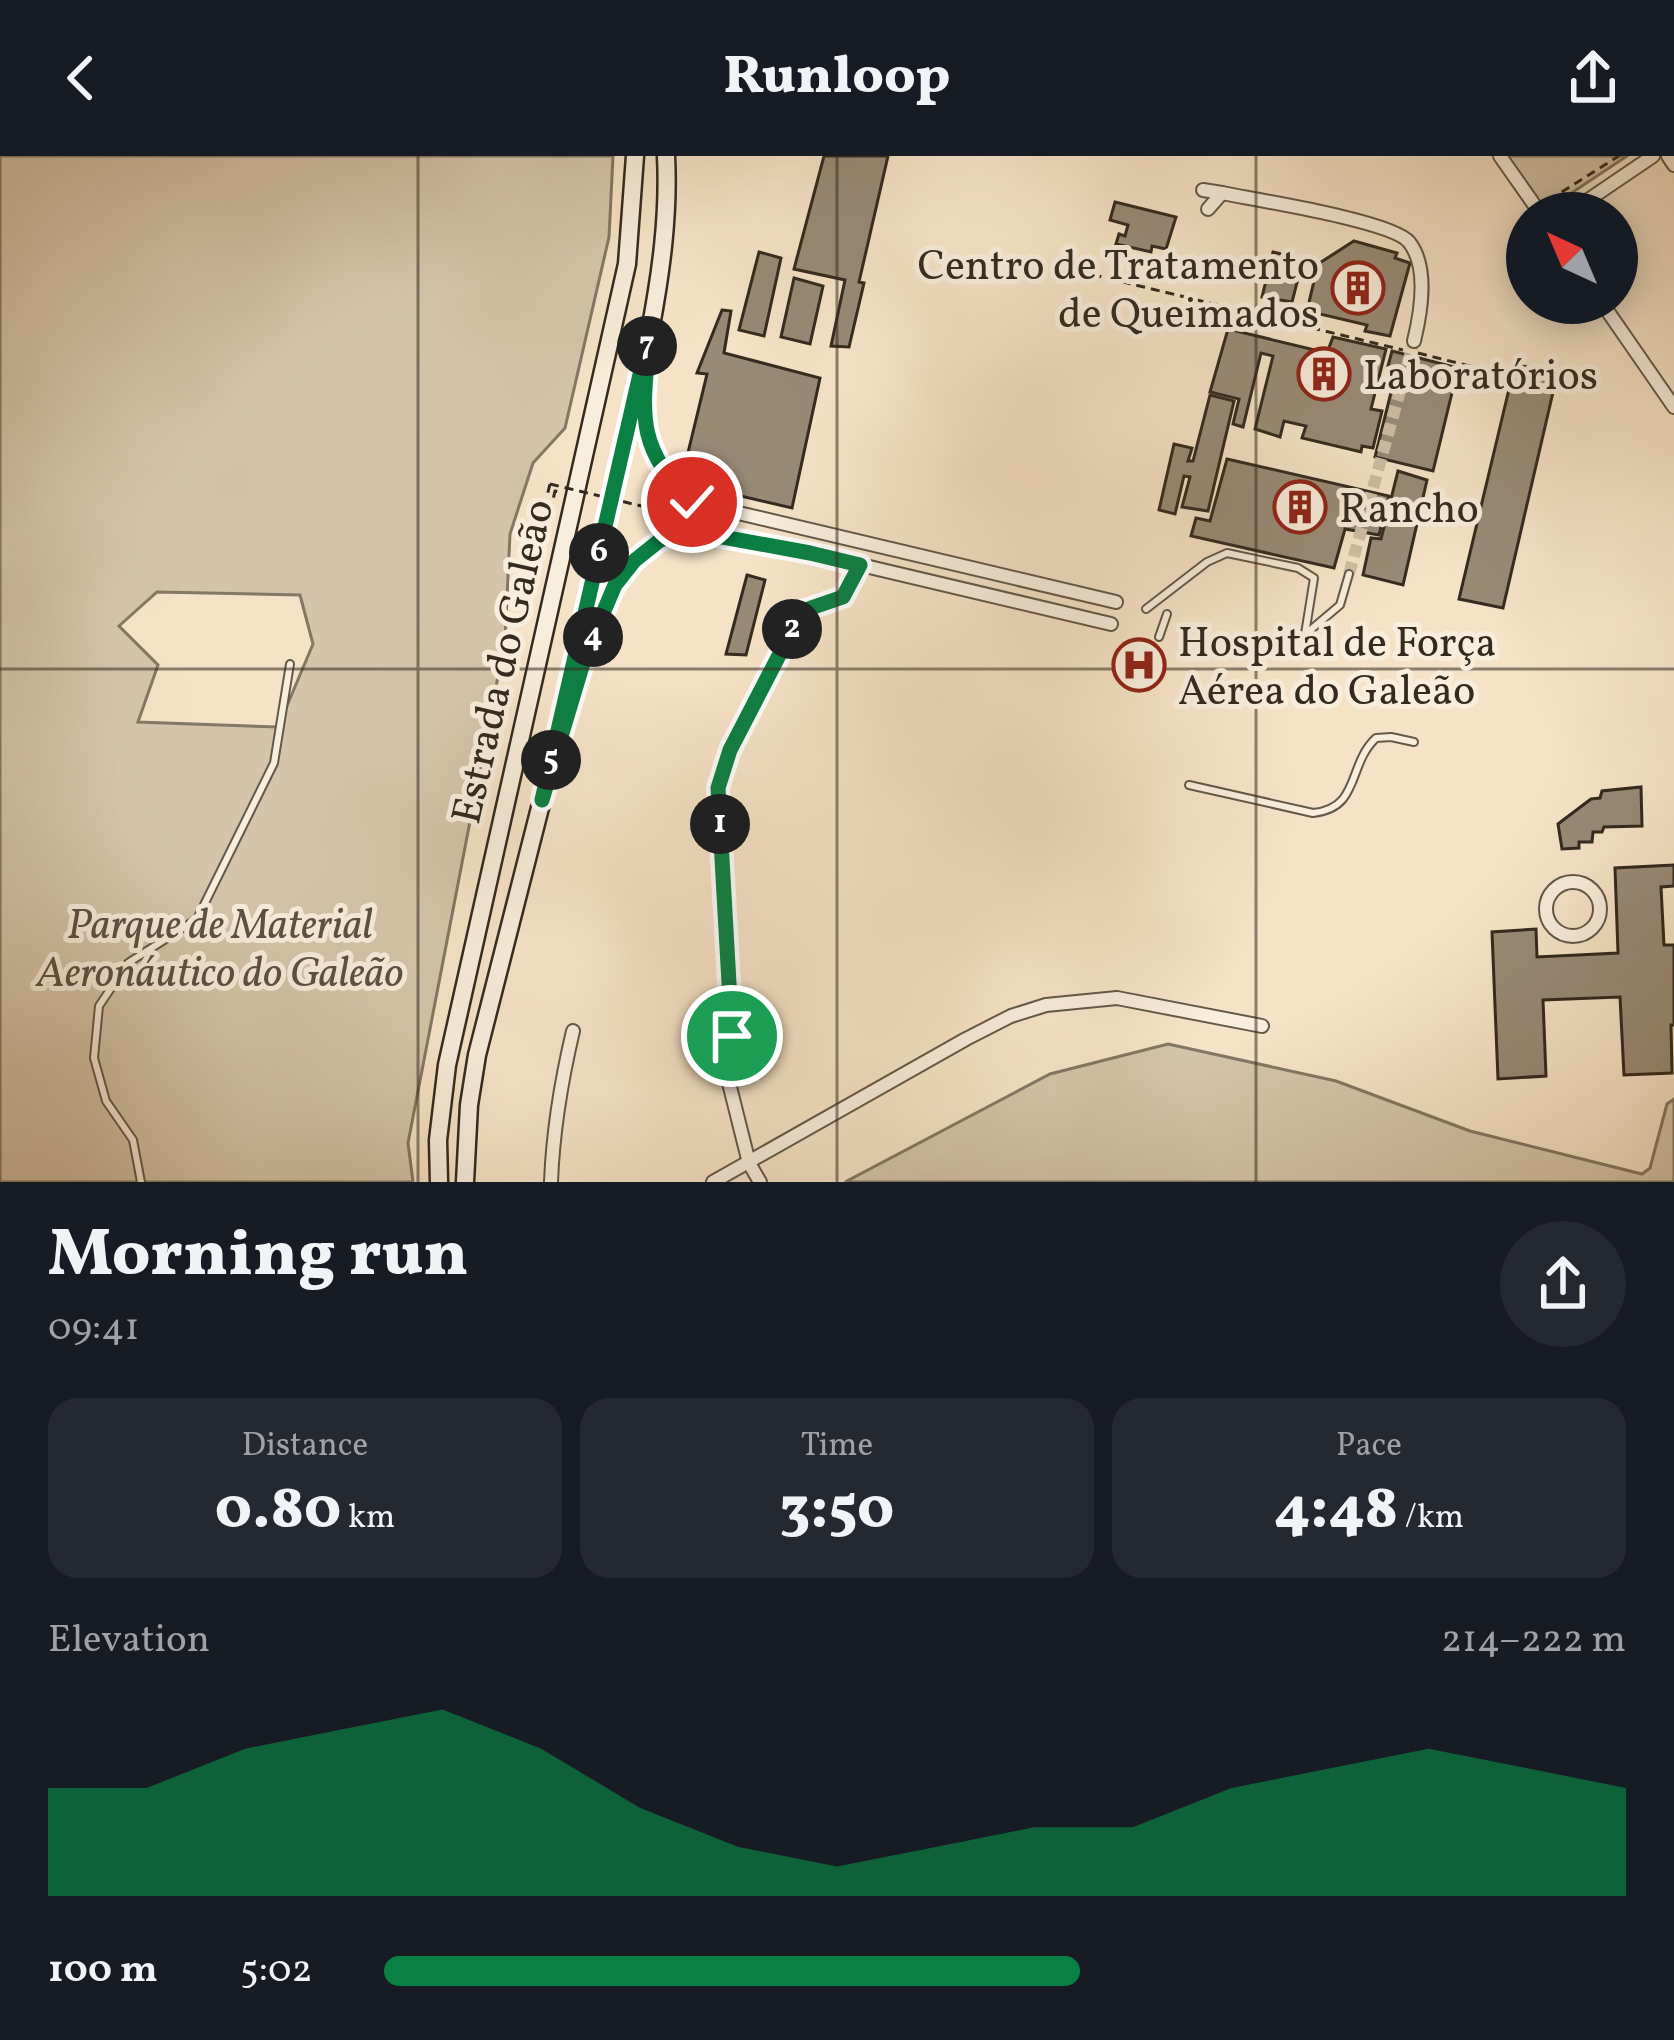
<!DOCTYPE html>
<html lang="en">
<head>
<meta charset="utf-8">
<style>
	body { margin:0; font-family:Vollkorn,serif; background:#242831; color:#f1f3f6; height:100vh; display:flex; flex-direction:column; font-size:45px; white-space:nowrap }
	* { box-sizing:border-box; margin:0 }
	p { font-size:39px; color:#9ea1a6 }
	.icon { flex:none; width:66px; height:66px; fill:none; stroke:currentColor; stroke-width:2; stroke-linecap:round; stroke-linejoin:round }
	.map { position:relative; height:1026px; overflow:hidden }
	.sheet { display:flex; flex-direction:column; background:#171b24; flex:1 }
	.sheet>* { flex:none }
	.needle { width:78px; rotate:316deg }
	.fabs { position:absolute; left:1506px; top:36px; display:grid; gap:24px }
	.fabs a { display:grid; place-items:center; width:132px; height:132px; border-radius:50%; background:#171b24; box-shadow:0 6px 30px #0003; font-size:60px }
	.pin { position:absolute; display:grid; place-items:center; width:102px; height:102px; color:#fff; margin:-51px; border:6px solid #fff; border-radius:50%; box-shadow:0 3px 12px #0007 }
	.km { position:absolute; width:60px; height:60px; margin:-30px; border-radius:50%; background:#222; color:#fff; font-size:33px; line-height:60px; text-align:center }
	.round { display:grid; place-items:center; flex:none; width:126px; height:126px; border-radius:63px; background:#242831 }
	.overview { display:flex; align-items:center; justify-content:space-between; height:204px; padding:0 48px }
	h1 { font-size:66px; font-weight:800; line-height:90px }
	.stats { display:grid; grid-template-columns:repeat(3,1fr); gap:18px; height:204px; padding:12px 48px }
	.stats div { display:grid; align-content:center; border-radius:30px; background:#242831; text-align:center }
	.stats b { font-size:60px; font-weight:800 }
	.stats small { font-size:33px; font-weight:400 }
	.stats p { font-size:33px }
	.chart { height:336px; padding:24px 48px }
	.chart p { display:flex; justify-content:space-between }
	.chart svg { width:100%; height:216px; margin-top:12px; fill:#0b8043; opacity:.7 }
	ul { padding:0 48px; list-style:none; font-size:39px }
	li { display:grid; grid-template-columns:192px 144px 1fr; align-items:center; height:90px }
	li i { height:30px; border-radius:15px; background:#0b8043 }
	header { display:flex; justify-content:space-between; align-items:center; height:156px; padding:0 48px; background:#171b24; font-size:54px; font-weight:800 }
	.map>svg:first-child { display:block }
	.green { fill:#d5c4aa; stroke:#847764; stroke-width:3; fill-rule:evenodd }
	.building { fill:#998a76; stroke:#342a1e; stroke-width:3 }
	.lines { fill:none; stroke-linecap:round; stroke-linejoin:round }
	.street-tunnel { stroke:#cfbea5; stroke-width:12; stroke-dasharray:12 6; stroke-linecap:butt }
	.lane-casing { stroke:#645848; stroke-width:10 }
	.street-casing { stroke:#645848; stroke-width:16 }
	.secondary-casing { stroke:#342a1e; stroke-width:21 }
	.path { stroke:#342a1e; stroke-width:3; stroke-dasharray:9 6; stroke-linecap:butt }
	.lane { stroke:#f9eddb; stroke-width:6 }
	.street { stroke:#f9eddb; stroke-width:12 }
	.secondary { stroke:#f9eddb; stroke-width:16 }
	.path-bridge { stroke:#342a1e; stroke-width:3; stroke-dasharray:9 6; stroke-linecap:butt }
	.route-casing { stroke:#fff; stroke-width:24 }
	.route { stroke:#0b8043; stroke-width:15 }
	.grid { fill:none; stroke:#342a1e; stroke-width:3; stroke-opacity:0.55 }
	.labels { text-anchor:middle; stroke-width:10; stroke-linejoin:round; paint-order:stroke }
	.poi-label { font-size:42px; fill:#342a1e; stroke:#f9eddb; text-anchor:start }
	.street-label { font-size:42px; fill:#342a1e; stroke:#f9eddb }
	.park-label { font-size:42px; font-style:italic; fill:#5c5041; stroke:#f9eddb }
</style>
</head>
<body>
<header><svg class="icon" aria-label="back" viewBox="0 0 24 24"><path d="M15 5l-7 7 7 7"/></svg>Runloop<svg class="icon" aria-label="share" viewBox="0 0 24 24"><path d="M12 15V3M7 8l5-5 5 5M5 13v7h14v-7"/></svg></header>
<div class="map">
<svg width="1674" height="1026" viewBox="0 0 1674 1026">
	<rect width="100%" height="100%" fill="#f6e3c7"/>
	<filter id="stains"><feTurbulence type="fractalNoise" baseFrequency=".00167" numOctaves="4"/><feColorMatrix values="0 0 0 0 .2 0 0 0 0 .09 0 0 0 0 .02 0 0 0 .5 -.17"/></filter>
	<radialGradient id="worn" r=".72"><stop offset=".6" stop-color="#630" stop-opacity="0"/><stop offset="1" stop-color="#630" stop-opacity=".3"/></radialGradient>
	<g class="green">
		<path d="M 0,0 L 613,0 L 609,81 L 565,272 L 533,307 L 510,378 L 505,484 L 408,987 L 413,1026 L 0,1026 ZM 157,436 L 300,439 L 313,488 L 278,571 L 138,566 L 158,509 L 119,470 Z"/>
		<polygon points="1505,0 1627,0 1543,56"/>
		<polygon points="1168,888 1336,925 1470,975 1642,1018 1650,1012 1667,948 1674,943 1674,1026 845,1026 1050,918"/>
	</g>
	<g class="building">
		<polygon points="824,0 888,0 859,126 864,127 849,191 831,190 845,124 794,113"/>
		<polygon points="1115,46 1176,61 1166,93 1152,90 1151,96 1116,88 1119,78 1125,80 1128,69 1110,64"/>
		<polygon points="1354,85 1397,97 1395,102 1410,107 1390,180 1365,175 1367,169 1307,155 1318,108"/>
		<polygon points="759,96 781,102 764,180 739,174"/>
		<polygon points="1273,96 1303,103 1292,146 1262,141"/>
		<polygon points="794,122 823,130 810,188 781,181"/>
		<polygon points="722,154 731,155 724,197 820,222 792,352 694,329 686,321 685,309 707,218 697,217"/>
		<polygon points="1228,173 1327,197 1333,181 1386,193 1371,253 1382,255 1373,292 1362,290 1361,296 1302,282 1306,270 1284,265 1280,281 1255,273 1273,200 1261,197 1243,271 1233,268 1239,243 1210,236"/>
		<polygon points="1392,195 1458,212 1433,315 1375,301 1397,212 1388,210"/>
		<polygon points="1515,208 1557,219 1503,452 1459,443"/>
		<polygon points="1210,239 1234,245 1208,355 1182,351 1190,321 1184,320 1175,358 1159,354 1174,288 1192,292 1188,305 1193,305"/>
		<polygon points="1227,303 1389,340 1379,379 1345,373 1334,412 1191,380 1196,362 1210,365"/>
		<polygon points="1398,315 1427,324 1403,429 1363,419 1371,382 1381,383"/>
		<polygon points="747,419 765,424 746,499 726,498"/>
		<polygon points="1641,631 1642,670 1604,671 1602,676 1593,676 1592,686 1579,686 1579,692 1562,693 1558,668 1591,643 1600,642 1602,635"/>
		<polygon points="1674,709 1674,730 1661,731 1664,789 1674,789 1674,869 1671,869 1672,917 1624,919 1620,841 1543,844 1546,920 1498,923 1492,776 1536,773 1537,801 1618,797 1615,712"/>
	</g>
	<g class="lines">
		<polyline class="street-tunnel" points="1349,418 1414,185"/>
		<g class="lane-casing">
			<g id="lane">
				<polyline points="1146,453 1207,406 1227,397 1298,412 1314,422 1305,478"/>
				<polyline points="1308,476 1340,449 1349,418"/>
				<polyline points="1159,481 1167,458"/>
				<path d="M 1189,629 L 1313,657 C 1361,652 1347,609 1376,582 L 1391,581 L 1414,586"/>
				<polyline points="141,1026 133,984 106,945 94,902 99,850 128,807 197,763 274,607 290,508"/>
			</g>
		</g>
		<g class="street-casing">
			<g id="street">
				<polyline points="1500,0 1540,57"/>
				<polyline points="1668,0 1674,9"/>
				<polyline points="1203,34 1222,37 1208,53"/>
				<path d="M 1222,37 C 1256,44 1392,65 1409,86 C 1429,111 1421,156 1414,185"/>
				<polyline points="1569,57 1653,0"/>
				<polyline points="1602,147 1674,251"/>
				<path d="M 647,217 C 642,276 647,304 692,346 L 1116,446"/>
				<polyline points="572,545 587,497 615,429 634,405 659,385 684,374 810,397 1111,468"/>
				<circle cx="1573" cy="753" r="27"/>
				<polyline points="732,880 717,632 730,594 802,455 843,441 859,409"/>
				<polyline points="725,911 749,1007 760,1026"/>
				<path d="M 551,1026 C 553,974 561,926 573,875"/>
				<polyline points="713,1026 966,883 1011,860 1046,849 1117,842 1262,870"/>
			</g>
		</g>
		<g class="secondary-casing">
			<g id="secondary">
				<polyline points="439,1026 438,984 447,909 627,108 635,0"/>
				<path d="M 465,1026 L 469,949 L 477,899 L 542,644 L 650,175 C 661,117 669,59 666,0"/>
			</g>
		</g>
		<g class="path">
			<polyline points="1549,44 1619,0"/>
			<polyline points="1078,115 1403,194"/>
			<polyline points="1418,197 1513,221"/>
			<polyline points="550,328 542,360 549,361 555,335 559,336"/>
		</g>
		<use href="#lane" class="lane"/>
		<use href="#street" class="street"/>
		<use href="#secondary" class="secondary"/>
		<polyline class="path-bridge" points="550,328 687,361"/>
	</g>
	<g class="lines">
		<g class="route-casing">
			<path id="route" d="M 692,346 C 631,289 644,250 650,175 L 542,644 L 586,497 L 615,429 L 634,405 L 659,385 L 684,374 L 810,397 L 860,409 L 843,441 L 802,455 L 730,594 L 718,632 L 732,880"/>
		</g>
		<use href="#route" class="route"/>
	</g>
	<path class="grid" d="M 418,0 L 418,1026M 837,0 L 837,1026M 1256,0 L 1256,1026M 0,513 L 1674,513"/>
	<defs>
		<g id="building-ring" transform="scale(2.7)"><circle r="9.5" fill="#f9eddb" stroke="#8f2418" stroke-width="1.5"/><path d="M-4-6H4V6H1V3H-1V6H-4ZM-2.5-4.3h1.7v1.8h-1.7ZM.8-4.3h1.7v1.8H.8ZM-2.5-1h1.7V.8h-1.7ZM.8-1h1.7V.8H.8Z" fill="#8f2418"/></g>
		<g id="hospital-ring" transform="scale(2.7)"><circle r="9.5" fill="#f9eddb" stroke="#8f2418" stroke-width="1.5"/><path d="M-5-5h3v3.5h4V-5h3V5h-3V1.5h-4V5h-3Z" fill="#8f2418"/></g>
	</defs>
	<g fill-rule="evenodd">
		<use href="#building-ring" x="1358" y="132"/>
		<use href="#building-ring" x="1324" y="218"/>
		<use href="#building-ring" x="1300" y="351"/>
		<use href="#hospital-ring" x="1139" y="509"/>
	</g>
	<g class="labels">
		<g class="poi-label">
			<text x="1319" y="123" text-anchor="end">Centro de Tratamento<tspan x="1319" dy="48">de Queimados</tspan></text>
			<text x="1363" y="233">Laboratórios</text>
			<text x="1339" y="366">Rancho</text>
			<text x="1178" y="500">Hospital de Força<tspan x="1178" dy="48">Aérea do Galeão</tspan></text>
		</g>
		<g class="street-label">
			<text transform="translate(501 505) rotate(-77)" y="15">Estrada do Galeão</text>
		</g>
		<g class="park-label">
			<text x="220" y="782">Parque de Material<tspan x="220" dy="48">Aeronáutico do Galeão</tspan></text>
		</g>
	</g>
	<rect width="100%" height="100%" filter="url(#stains)"/>
	<rect width="100%" height="100%" fill="url(#worn)"/>
</svg>
<div class="fabs">
<a><svg class="needle" viewBox="-14 -14 28 28"><path d="M0-13l5 13h-10z" fill="#e53935"/><path d="M0 13l5-13h-10z" fill="#9ea1a6"/></svg></a>
</div>
<div class="pin" style="left:732px;top:880px;background:#1e9e55"><svg class="icon" aria-label="arrive" viewBox="0 0 24 24"><path d="M6 21V4h12l-3 4 3 4H6"/></svg></div>
<div class="pin" style="left:692px;top:346px;background:#d93025"><svg class="icon" aria-label="check" viewBox="0 0 24 24"><path d="M5 12l5 5 9-10"/></svg></div>
<b class="km" style="left:720px;top:668px">1</b>
<b class="km" style="left:792px;top:473px">2</b>
<b class="km" style="left:593px;top:481px">4</b>
<b class="km" style="left:551px;top:604px">5</b>
<b class="km" style="left:599px;top:397px">6</b>
<b class="km" style="left:647px;top:190px">7</b>
</div>
<section class="sheet">
<div class="overview"><div><h1>Morning run</h1><p>09:41</p></div><a class="round"><svg class="icon" aria-label="share" viewBox="0 0 24 24"><path d="M12 15V3M7 8l5-5 5 5M5 13v7h14v-7"/></svg></a></div>
<div class="stats">
<div><p>Distance</p><b>0.80<small> km</small></b></div>
<div><p>Time</p><b>3:50</b></div>
<div><p>Pace</p><b>4:48<small> /km</small></b></div>
</div>
<div class="chart"><p><span>Elevation</span>214–222 m</p>
<svg viewBox="0 0 160 44" preserveAspectRatio="none"><path d="M0 44V22L10 22L20 14L30 10L40 6L50 14L60 26L70 34L80 38L90 34L100 30L110 30L120 22L130 18L140 14L150 18L160 22V44z"/></svg>
</div>
<ul>
<li><b>100 m</b>5:02<i style="width:56%"></i></li>
</ul>
</section>
</body>
</html>
